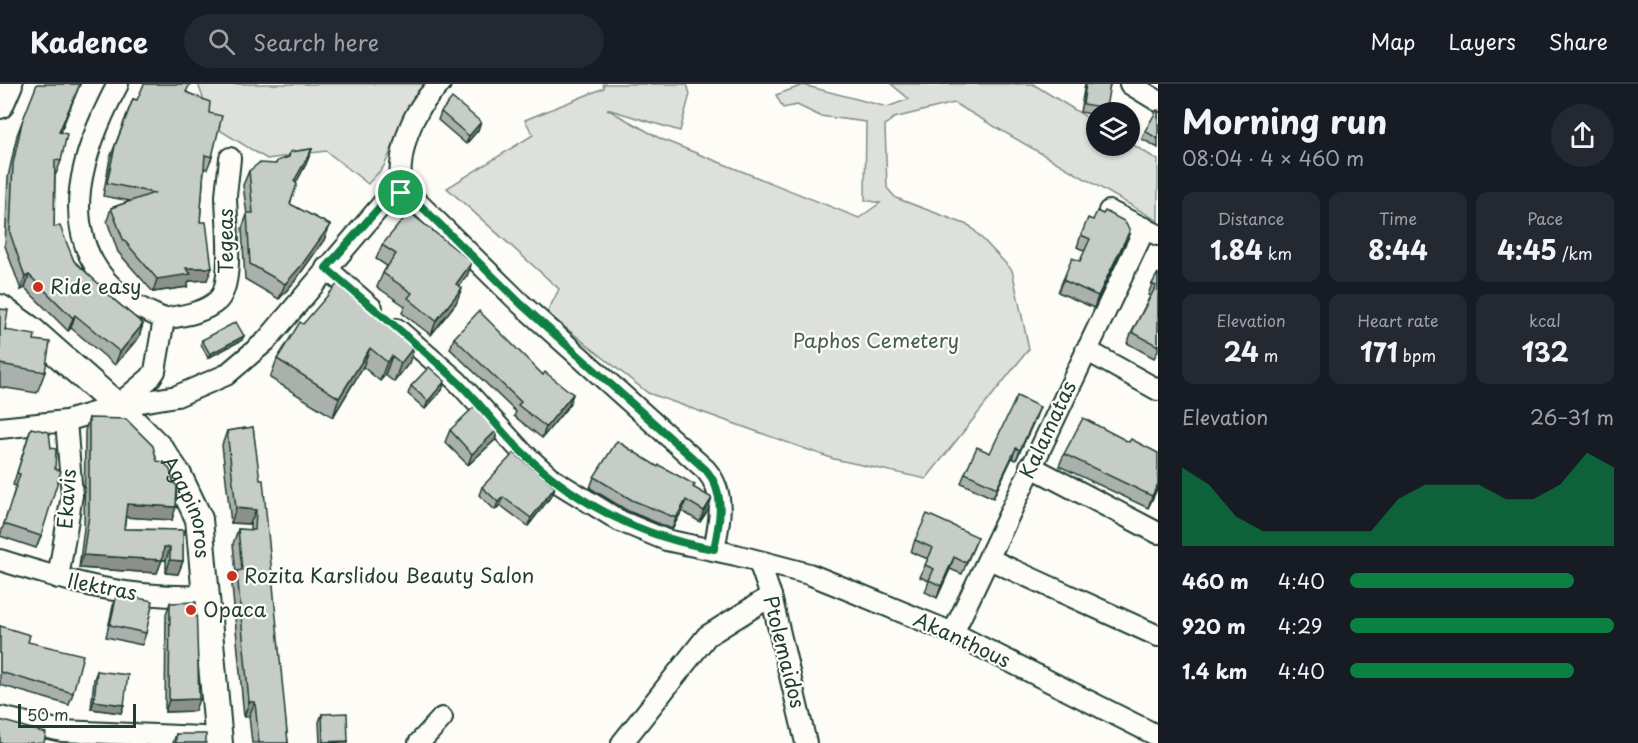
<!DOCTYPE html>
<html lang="en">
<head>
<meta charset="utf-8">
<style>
	body { margin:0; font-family:"Playpen Sans",sans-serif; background:#242831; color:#f1f3f6; height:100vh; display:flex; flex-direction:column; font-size:22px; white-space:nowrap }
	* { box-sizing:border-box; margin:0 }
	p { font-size:20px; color:#9ea1a6 }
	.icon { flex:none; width:33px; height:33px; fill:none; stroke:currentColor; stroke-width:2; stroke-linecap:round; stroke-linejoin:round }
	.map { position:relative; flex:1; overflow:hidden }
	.side { display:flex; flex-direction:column; background:#171b24; width:480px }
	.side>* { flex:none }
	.controls { position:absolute; left:1086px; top:18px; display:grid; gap:12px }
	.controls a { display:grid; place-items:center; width:54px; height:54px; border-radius:50%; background:#171b24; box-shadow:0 2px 4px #0004; font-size:30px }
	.scale { position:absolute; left:18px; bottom:15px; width:118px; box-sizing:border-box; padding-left:6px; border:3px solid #1f3d34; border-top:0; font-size:16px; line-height:21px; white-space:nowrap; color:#1f3d34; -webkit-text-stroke:4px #fdfcf7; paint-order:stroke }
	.pin { position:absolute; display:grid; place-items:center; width:51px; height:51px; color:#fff; margin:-26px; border:3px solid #fff; border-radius:50%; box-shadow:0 2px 6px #0007 }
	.round { display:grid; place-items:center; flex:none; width:63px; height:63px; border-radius:32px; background:#242831 }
	.overview { display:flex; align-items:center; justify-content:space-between; height:102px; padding:0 24px }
	h1 { font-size:33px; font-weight:700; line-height:45px }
	.figures { display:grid; grid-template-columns:repeat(3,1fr); gap:9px; height:102px; padding:6px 24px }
	.figures div { display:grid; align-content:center; border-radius:12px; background:#242831; text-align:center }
	.figures b { font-size:26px; font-weight:700 }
	.figures small { font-size:16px; font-weight:400 }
	.figures p { font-size:16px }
	.chart { height:168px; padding:12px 24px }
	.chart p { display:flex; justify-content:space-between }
	.chart svg { width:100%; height:108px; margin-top:6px; fill:#0b8043; opacity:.7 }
	ul { padding:0 24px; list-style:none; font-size:20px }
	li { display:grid; grid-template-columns:96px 72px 1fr; align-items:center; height:45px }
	li i { height:15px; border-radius:8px; background:#0b8043 }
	header { display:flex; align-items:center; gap:36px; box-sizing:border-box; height:84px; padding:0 30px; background:#171b24; border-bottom:2px solid #363941 }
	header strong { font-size:28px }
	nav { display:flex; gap:33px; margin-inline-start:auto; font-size:21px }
	.search { width:420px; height:54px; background:#242831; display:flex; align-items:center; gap:15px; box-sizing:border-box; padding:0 21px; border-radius:33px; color:#9ea1a6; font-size:22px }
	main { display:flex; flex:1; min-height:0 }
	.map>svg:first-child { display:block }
	.green { fill:#dde0db; stroke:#7e8e88; stroke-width:1.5 }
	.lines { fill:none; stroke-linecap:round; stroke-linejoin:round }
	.minor-casing { stroke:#1f3d34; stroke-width:24 }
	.major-casing { stroke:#1f3d34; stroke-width:30 }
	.minor { stroke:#fdfcf7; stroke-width:20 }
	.major { stroke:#fdfcf7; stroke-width:26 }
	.wall { fill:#aab0ab; stroke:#1f3d34; stroke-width:1.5 }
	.shaded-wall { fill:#8b908b; stroke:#1f3d34; stroke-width:1.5 }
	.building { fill:#c6cdc7; stroke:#1f3d34; stroke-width:1.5 }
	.route-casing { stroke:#fff; stroke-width:12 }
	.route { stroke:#0b8043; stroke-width:8 }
	.poi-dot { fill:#c8321e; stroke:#fdfcf7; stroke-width:2 }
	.labels { text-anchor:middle; stroke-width:4.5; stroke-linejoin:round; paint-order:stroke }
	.street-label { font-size:20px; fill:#1f3d34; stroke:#fdfcf7 }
	.poi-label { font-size:20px; fill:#1f3d34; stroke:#fdfcf7; text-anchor:start }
	.park-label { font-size:20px; fill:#455e55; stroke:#fdfcf7 }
</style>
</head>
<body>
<header>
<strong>Kadence</strong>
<div class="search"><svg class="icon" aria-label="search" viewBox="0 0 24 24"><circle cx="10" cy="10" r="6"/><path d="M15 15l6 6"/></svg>Search here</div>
<nav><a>Map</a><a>Layers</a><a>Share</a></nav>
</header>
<main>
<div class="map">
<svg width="1158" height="659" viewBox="0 0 1158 659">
	<rect width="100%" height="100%" fill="#fdfcf7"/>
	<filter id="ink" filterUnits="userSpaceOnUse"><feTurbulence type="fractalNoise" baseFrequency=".0167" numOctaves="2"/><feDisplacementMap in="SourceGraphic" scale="12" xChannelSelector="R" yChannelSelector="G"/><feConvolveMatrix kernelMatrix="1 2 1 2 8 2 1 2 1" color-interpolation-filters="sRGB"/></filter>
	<g filter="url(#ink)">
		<g class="green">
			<path d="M 198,0 L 424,0 C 402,24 399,54 384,82 C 380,88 373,94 368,100 L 326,67 L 267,75 L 213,42 Z"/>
			<polygon points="603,0 687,0 690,10 680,47 607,25 661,55 859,134 880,119 865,116 866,38 820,32 797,21 783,24 776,11 803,1 887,23 909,15 891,0 1033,0 1096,39 1096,62 1130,62 1130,59 1158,76 1158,137 954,19 894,34 885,41 887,104 896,114 970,142 1012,186 1029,265 926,395 834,375 648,309 547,229 559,205 447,104 533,51 525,36 604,4"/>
		</g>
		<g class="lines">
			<g class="minor-casing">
				<g id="minor">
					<path d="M 118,0 C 84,64 53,145 113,204 C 127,219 147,227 164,235"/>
					<polyline points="1130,0 1158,17"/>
					<path d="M 401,109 L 414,115 L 521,220 L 706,386 C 726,409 720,437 714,465"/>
					<path d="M 401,109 C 397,69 410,27 440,0"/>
					<polyline points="1109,127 1158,151"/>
					<polyline points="326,184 372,224"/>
					<path d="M 164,235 C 181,232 204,229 217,217 C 235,202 226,135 226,112 C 227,99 229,87 230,74"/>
					<polyline points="397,245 457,297 522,368 552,395 620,437 666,456 736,471 809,490 834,500 953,549 1158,652"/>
					<polyline points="1086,266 1158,306"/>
					<polyline points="119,320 150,294 155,287 164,235"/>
					<polyline points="0,344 66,337 117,322 177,312 226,291 266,257 385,117 401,109"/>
					<polyline points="1030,382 1158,449"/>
					<polyline points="989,475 1158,552"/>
					<path d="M 0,476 C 73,499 128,515 206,512"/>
					<polyline points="759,478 771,512 806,659"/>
					<polyline points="58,494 72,411 66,337"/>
					<polyline points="953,549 1145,144"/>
					<polyline points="0,633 62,647 202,653"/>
					<polyline points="419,659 442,634"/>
					<polyline points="622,659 707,552 771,512"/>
				</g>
			</g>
			<g class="major-casing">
				<g id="major">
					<polyline points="0,21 9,0"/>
					<path id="s1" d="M 0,224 L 31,246 L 117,322 L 160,365 L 178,391 L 199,435 L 219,659"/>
				</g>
			</g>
			<use href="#minor" class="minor"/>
			<use href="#major" class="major"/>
		</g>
		<g class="wall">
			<polygon points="80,0 60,49 61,77 56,90 55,90 54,143 74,177 100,204 143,240 139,253 115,281 71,244 68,247 25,204 21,206 5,162 8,93 17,51 22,38"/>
			<polygon points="1085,0 1110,0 1104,28 1096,28 1096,31 1080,28"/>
			<polygon points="187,8 209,29 212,73 207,85 204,84 200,138 207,196 189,197 187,203 153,208 118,168 107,137 111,124 130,117 103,112 110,74 133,15 137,16"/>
			<polygon points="1158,27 1158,64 1142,55 1145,47"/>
			<polygon points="441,28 478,46 466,60 438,36"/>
			<polygon points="312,65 306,80 296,99 290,120 330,141 324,156 295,197 279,215 245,195 242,144 247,131 243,101 249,87 276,80 277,77 288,73 290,68"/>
			<polygon points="1081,151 1125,157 1094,224 1058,208 1063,196 1080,177 1085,167 1077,163"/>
			<polygon points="382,161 472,178 467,192 459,202 456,219 431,251 402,229 405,222 377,203 383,189 387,182 376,175"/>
			<polygon points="1158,189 1158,267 1154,274 1127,259 1132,248 1150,212 1148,211 1152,200"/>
			<polygon points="0,225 5,246 34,256 45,288 37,309 0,303"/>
			<polygon points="303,240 409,279 394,298 385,291 380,297 363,283 333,333 270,294 277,275"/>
			<polygon points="454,254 543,291 573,310 569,321 542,354 514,332 516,328 450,265"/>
			<polygon points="202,256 242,256 208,274 201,260"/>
			<polygon points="411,302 442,306 425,325 408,310"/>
			<polygon points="1036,333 1016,376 1012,374 993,414 961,399 965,389"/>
			<polygon points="89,334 172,436 126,433 124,445 183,446 183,477 178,490 166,489 166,476 162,476 157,489 79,484 84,444 85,347"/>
			<polygon points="253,343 288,659 252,659 249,632 244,633 232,501 236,490 233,460 238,445 250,446 250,440 231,439 222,361 227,347"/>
			<polygon points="31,344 41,452 36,464 0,452 16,402 13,401"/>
			<polygon points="499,344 495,356 468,381 445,358 450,346"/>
			<polygon points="1064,370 1158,403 1148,424 1059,382"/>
			<polygon points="658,383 694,404 708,426 700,438 682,427 672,445 628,427 590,404 594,393"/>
			<polygon points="482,403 555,403 552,411 528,442 500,421 495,426 479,411"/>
			<polygon points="978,453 962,490 950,485 937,514 925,508 929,497 920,493 928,475 911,468 915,456"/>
			<polygon points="117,510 146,549 142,561 106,553 113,522"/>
			<polygon points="170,519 195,627 165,628 166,530"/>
			<polygon points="0,542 28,558 73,609 69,621 0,601"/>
			<polygon points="97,587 124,621 121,629 91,625 94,595"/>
			<polygon points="322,630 348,657 348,659 320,659 319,638"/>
			<polygon points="176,650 206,659 173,659"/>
		</g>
		<g class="shaded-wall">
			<polygon points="80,0 55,61 59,48"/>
			<polygon points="481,38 478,46 466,60 469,52"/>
			<polygon points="312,65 306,80 289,112 294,97"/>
			<polygon points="330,141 324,156 295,197 279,215 285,200"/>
			<polygon points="1130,146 1125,157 1094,224 1098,212"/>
			<polygon points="472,178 467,192 450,214 456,200"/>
			<polygon points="186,184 212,184 207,196 189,197 187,203 153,208 157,195"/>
			<polygon points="29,191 25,204 21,206 25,193"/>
			<polygon points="462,204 456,219 431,251 436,237"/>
			<polygon points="75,231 71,244 68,247 73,234"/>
			<polygon points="143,240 139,253 115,281 120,268"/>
			<polygon points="244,252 242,256 208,274 210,270"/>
			<polygon points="416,260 409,279 394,298 401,279"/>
			<polygon points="370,264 363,283 333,333 339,314"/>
			<polygon points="392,272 385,291 380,297 387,278"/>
			<polygon points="445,297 442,306 425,325 428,317"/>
			<polygon points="573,310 569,321 542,354 546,343"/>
			<polygon points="1040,323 1036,333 1016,376 1020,366"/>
			<polygon points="499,344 495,356 468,381 472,370"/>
			<polygon points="1016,364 1012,374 993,414 997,404"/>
			<polygon points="1158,400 1158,403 1148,424 1152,412"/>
			<polygon points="555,403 552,411 528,442 531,434"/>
			<polygon points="503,413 500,421 495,426 498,418"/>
			<polygon points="712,414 708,426 700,438 704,427"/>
			<polygon points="686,416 682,427 672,445 676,434"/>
			<polygon points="127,420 176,423 172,436 123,433"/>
			<polygon points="236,424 256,426 250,440 231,439"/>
			<polygon points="164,463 170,463 166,476 160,476"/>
			<polygon points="83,471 162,476 157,489 79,484"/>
			<polygon points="954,473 950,485 937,514 941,502"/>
			<polygon points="170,476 183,477 178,490 166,489"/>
			<polygon points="199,615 195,627 165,628 169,616"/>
			<polygon points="94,617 124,621 121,629 91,625"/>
			<polygon points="249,618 255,618 249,632 244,633"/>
			<polygon points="348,657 348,659 322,659 323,658"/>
		</g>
		<g class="building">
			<polygon points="37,0 80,0 59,48 67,50 61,77 55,76 54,143 60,142 74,177 101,202 100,204 143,240 120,268 75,231 73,234 29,191 25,193 10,149 13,80 22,38"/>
			<polygon points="144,0 190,0 186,8 210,18 209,29 222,32 212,73 205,71 200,138 206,138 212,184 186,184 191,190 157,195 123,155 111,124 154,109 107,99 115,62 133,15 137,16"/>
			<polygon points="1086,0 1110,0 1106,24 1083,20"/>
			<polygon points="452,14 481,38 469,52 441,28"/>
			<polygon points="1157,26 1158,27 1158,55 1145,47"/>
			<polygon points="312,65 294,97 297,100 290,120 330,141 301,182 285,200 250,180 247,129 253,129 249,87 259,79 276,80 277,77 289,73 290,68"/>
			<polygon points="1097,127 1103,130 1105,127 1124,137 1130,146 1098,212 1063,196 1072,174 1080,177 1090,155 1081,151 1088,134 1093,136"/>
			<polygon points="409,128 472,178 456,200 462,204 436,237 408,214 412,209 383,189 396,170 382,161"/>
			<polygon points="1158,189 1158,262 1132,248 1156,202 1152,200"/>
			<polygon points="340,197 416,260 401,279 392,272 387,278 370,264 339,314 277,275 300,238 303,240"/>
			<polygon points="0,225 8,226 5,246 35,251 34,256 50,258 45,288 0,280"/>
			<polygon points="479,227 543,291 545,288 573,310 546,343 518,321 521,318 454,254"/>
			<polygon points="236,238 244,252 210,270 202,256"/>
			<polygon points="429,283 445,297 428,317 411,302"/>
			<polygon points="1017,312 1040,323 1020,366 1016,364 997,404 965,389 977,363 990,369"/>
			<polygon points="477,320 499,344 472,370 450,346"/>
			<polygon points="89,334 126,335 153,362 157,377 164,378 170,386 174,399 177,402 176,423 127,420 124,445 183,446 183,477 170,476 170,463 164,463 162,476 83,471 89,431"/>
			<polygon points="1083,334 1129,358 1131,355 1158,369 1158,400 1152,412 1064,370"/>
			<polygon points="253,343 260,396 263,396 288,659 259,659 255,618 249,618 237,487 242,486 238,445 255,446 256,426 236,424 227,347"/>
			<polygon points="31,344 49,348 51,364 56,365 55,385 61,387 41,452 4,440 20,390 17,389"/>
			<polygon points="617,357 658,383 659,381 695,401 693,403 712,414 704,427 686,416 676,434 632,416 594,393"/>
			<polygon points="514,369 555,403 531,434 503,413 498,418 482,403"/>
			<polygon points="927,430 978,453 966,479 954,473 941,502 929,496 934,485 925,481 933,464 915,456"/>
			<polygon points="117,510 153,517 146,549 110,541"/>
			<polygon points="196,518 199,615 169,616 170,519"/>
			<polygon points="0,542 30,551 28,558 83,571 73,609 0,588"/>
			<polygon points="97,587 128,591 124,621 94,617"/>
			<polygon points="347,629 348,657 323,658 322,630"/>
			<polygon points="0,636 46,649 44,659 0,659"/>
			<rect x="176" y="650" width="30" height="9"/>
		</g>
	</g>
	<g class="lines" filter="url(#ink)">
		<g class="route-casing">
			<path id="route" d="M 401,109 L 414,115 L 521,220 L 706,386 C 726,409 720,437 714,465 C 641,453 576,419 522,368 C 499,346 481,320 458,298 C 416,258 370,222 326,184 L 385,117 Z"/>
		</g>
		<use href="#route" class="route"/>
	</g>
	<g class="poi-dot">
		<circle cx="38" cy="203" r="6"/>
		<circle cx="232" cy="492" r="6"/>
		<circle cx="191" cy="526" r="6"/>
	</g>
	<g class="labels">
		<g class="street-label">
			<text transform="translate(226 157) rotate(-90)" y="7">Tegeas</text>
			<text transform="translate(1048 346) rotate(-65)" y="7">Kalamatas</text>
			<text transform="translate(67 415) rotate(-86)" y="7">Ekavis</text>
			<text dy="7" stroke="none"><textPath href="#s1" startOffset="279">Agapinoros</textPath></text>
			<text transform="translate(102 503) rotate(11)" y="7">Ilektras</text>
			<text transform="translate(962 556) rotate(25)" y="7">Akanthous</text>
			<text transform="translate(784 568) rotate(76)" y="7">Ptolemaidos</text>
		</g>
		<g class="poi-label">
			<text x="50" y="210">Ride easy</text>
			<text x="244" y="499">Rozita Karslidou Beauty Salon</text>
			<text x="203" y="533">Opaca</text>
		</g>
		<g class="park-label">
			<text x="876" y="264">Paphos Cemetery</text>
		</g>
	</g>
</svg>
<div class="controls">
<a><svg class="icon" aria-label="layers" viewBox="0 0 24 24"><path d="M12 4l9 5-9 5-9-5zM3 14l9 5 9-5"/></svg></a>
</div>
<div class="scale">50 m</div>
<div class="pin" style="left:401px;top:109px;background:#1e9e55"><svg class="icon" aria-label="arrive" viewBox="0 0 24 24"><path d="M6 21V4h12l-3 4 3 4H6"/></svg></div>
</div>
<section class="side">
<div class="overview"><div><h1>Morning run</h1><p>08:04 · 4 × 460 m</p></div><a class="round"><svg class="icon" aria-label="share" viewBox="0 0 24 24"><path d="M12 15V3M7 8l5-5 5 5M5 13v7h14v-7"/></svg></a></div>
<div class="figures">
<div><p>Distance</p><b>1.84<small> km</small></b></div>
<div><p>Time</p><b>8:44</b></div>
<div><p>Pace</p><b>4:45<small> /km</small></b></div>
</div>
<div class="figures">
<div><p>Elevation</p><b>24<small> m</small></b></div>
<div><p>Heart rate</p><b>171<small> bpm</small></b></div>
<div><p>kcal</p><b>132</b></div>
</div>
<div class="chart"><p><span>Elevation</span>26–31 m</p>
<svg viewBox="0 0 160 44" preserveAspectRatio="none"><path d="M0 44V12L10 19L20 32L30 38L40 38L50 38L60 38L70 38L80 25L90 19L100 19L110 19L120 25L130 25L140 19L150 6L160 12V44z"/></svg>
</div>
<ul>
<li><b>460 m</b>4:40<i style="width:85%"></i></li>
<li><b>920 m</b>4:29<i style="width:100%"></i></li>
<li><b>1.4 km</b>4:40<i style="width:85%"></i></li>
</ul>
</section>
</main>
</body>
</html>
